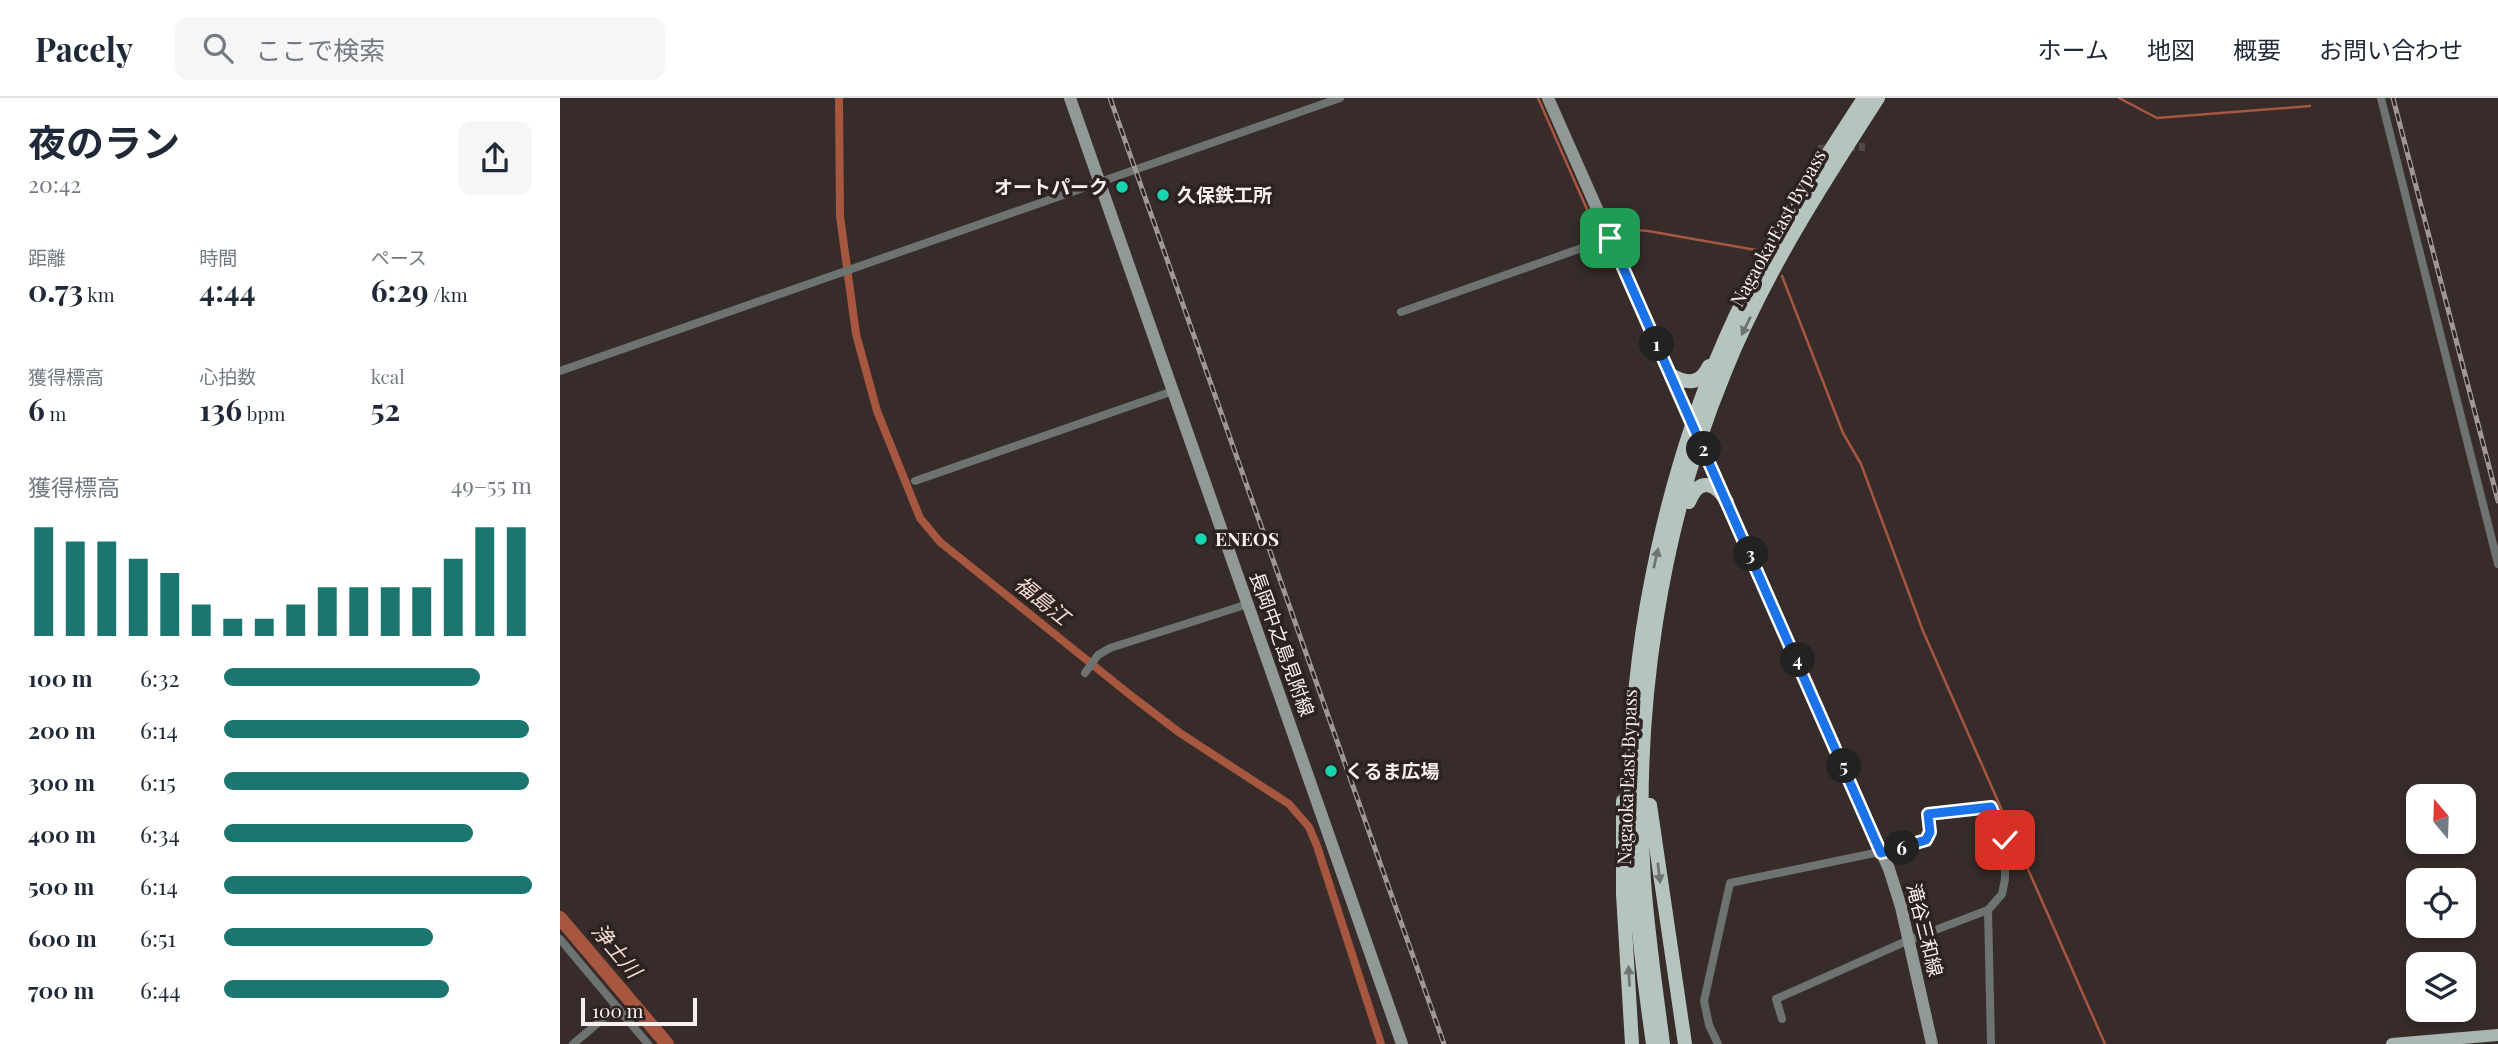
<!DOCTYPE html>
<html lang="ja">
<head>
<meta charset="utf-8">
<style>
	body { margin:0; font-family:"Playfair Display","Noto Sans JP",serif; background:#f6f6f7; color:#1f2937; height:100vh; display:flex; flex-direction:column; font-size:26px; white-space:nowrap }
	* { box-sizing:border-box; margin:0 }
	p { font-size:23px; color:#747a83 }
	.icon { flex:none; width:38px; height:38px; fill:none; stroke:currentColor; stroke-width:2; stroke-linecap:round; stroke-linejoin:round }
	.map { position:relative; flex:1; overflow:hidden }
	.side { display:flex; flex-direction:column; background:#fff; width:560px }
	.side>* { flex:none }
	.needle { width:46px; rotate:341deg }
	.controls { position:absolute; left:1846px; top:686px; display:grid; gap:14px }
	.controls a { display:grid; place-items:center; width:70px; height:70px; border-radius:14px; background:#fff; box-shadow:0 4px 10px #0003; font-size:35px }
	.scale { position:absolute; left:21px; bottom:18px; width:116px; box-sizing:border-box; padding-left:7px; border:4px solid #f7f0ee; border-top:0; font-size:19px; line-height:24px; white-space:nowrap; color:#f7f0ee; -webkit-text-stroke:5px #2c2220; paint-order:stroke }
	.pin { position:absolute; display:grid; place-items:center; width:60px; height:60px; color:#fff; margin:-30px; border-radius:14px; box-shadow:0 4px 10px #0006 }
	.km { position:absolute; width:35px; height:35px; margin:-18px; border-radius:50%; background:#222; color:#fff; font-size:19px; line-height:35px; text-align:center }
	.round { display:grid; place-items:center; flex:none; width:74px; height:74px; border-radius:14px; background:#f6f6f7 }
	.head { display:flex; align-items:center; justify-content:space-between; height:119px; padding:0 28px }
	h1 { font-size:38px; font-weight:700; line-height:52px }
	.figures { display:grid; grid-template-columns:repeat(3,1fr); gap:10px; height:119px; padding:7px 28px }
	.figures div { display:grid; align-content:center }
	.figures b { font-size:30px; font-weight:700 }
	.figures small { font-size:19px; font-weight:400 }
	.figures p { font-size:19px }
	.chart { height:196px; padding:14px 28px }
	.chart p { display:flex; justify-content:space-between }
	.chart svg { width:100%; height:126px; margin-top:7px; stroke:#1a766f; stroke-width:6 }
	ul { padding:0 28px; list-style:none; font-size:23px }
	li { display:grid; grid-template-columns:112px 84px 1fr; align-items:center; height:52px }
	li i { height:18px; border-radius:9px; background:#1a766f }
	header { display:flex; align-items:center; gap:42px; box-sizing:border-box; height:98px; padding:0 35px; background:#fff; border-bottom:2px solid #e0e1e3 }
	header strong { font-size:33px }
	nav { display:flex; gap:38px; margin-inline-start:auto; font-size:24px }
	.search { width:490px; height:63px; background:#f6f6f7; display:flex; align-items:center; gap:18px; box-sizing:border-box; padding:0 24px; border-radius:14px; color:#747a83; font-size:26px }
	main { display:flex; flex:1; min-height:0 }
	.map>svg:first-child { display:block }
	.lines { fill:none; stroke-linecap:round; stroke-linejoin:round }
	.stream { stroke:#a7563f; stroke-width:2.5 }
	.canal { stroke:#a7563f; stroke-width:8 }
	.river { stroke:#a7563f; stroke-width:14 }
	.minor-tunnel { stroke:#544947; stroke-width:8; stroke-dasharray:8 4; stroke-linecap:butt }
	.minor { stroke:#6d7371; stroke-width:8 }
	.secondary { stroke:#909996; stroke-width:12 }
	.primary { stroke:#aab6b2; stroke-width:12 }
	.trunk { stroke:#b6c4bf; stroke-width:14 }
	.rail-casing { stroke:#a09895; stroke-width:5 }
	.rail { stroke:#2c2220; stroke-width:2.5; stroke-dasharray:8; stroke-linecap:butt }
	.oneway { fill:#717370 }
	.route-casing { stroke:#fff; stroke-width:14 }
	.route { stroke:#1a73e8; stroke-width:9 }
	.poi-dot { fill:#15d5b3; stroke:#2c2220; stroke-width:2.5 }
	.labels { text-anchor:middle; stroke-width:7; stroke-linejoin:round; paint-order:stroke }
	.poi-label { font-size:19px; font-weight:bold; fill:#f7f0ee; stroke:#2c2220; text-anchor:start }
	.street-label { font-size:19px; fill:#f7f0ee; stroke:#2c2220 }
	.water-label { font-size:21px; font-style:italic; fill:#f4dcd5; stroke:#2c2220 }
</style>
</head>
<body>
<header>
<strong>Pacely</strong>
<div class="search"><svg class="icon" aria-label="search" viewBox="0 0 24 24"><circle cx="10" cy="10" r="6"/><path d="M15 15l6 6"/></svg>ここで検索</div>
<nav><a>ホーム</a><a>地図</a><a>概要</a><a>お問い合わせ</a></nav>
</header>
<main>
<section class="side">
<div class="head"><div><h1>夜のラン</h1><p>20:42</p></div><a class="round"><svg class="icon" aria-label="share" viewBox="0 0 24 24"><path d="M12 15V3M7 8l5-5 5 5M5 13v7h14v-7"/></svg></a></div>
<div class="figures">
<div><p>距離</p><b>0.73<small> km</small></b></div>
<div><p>時間</p><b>4:44</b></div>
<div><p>ペース</p><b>6:29<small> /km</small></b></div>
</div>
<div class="figures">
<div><p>獲得標高</p><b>6<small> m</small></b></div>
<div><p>心拍数</p><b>136<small> bpm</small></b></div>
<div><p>kcal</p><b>52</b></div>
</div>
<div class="chart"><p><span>獲得標高</span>49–55 m</p>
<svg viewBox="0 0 160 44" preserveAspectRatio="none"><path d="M5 44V6M15 44V11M25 44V11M35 44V17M45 44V22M55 44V33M65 44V38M75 44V38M85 44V33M95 44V27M105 44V27M115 44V27M125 44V27M135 44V17M145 44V6M155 44V6"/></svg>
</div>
<ul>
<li><b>100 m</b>6:32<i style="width:83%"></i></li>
<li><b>200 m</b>6:14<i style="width:99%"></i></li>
<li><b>300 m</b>6:15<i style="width:99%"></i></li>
<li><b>400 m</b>6:34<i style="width:81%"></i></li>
<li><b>500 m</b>6:14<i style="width:100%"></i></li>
<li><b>600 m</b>6:51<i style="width:68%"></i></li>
<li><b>700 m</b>6:44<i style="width:73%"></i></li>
</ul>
</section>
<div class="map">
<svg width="1938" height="946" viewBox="0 0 1938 946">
	<rect width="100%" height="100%" fill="#372c29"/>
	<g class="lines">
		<g class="stream">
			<polyline points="978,0 1033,125 1040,129"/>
			<polyline points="1559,0 1597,20 1750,8"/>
			<polyline points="1050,130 1088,133 1196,152"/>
			<polyline points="1222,178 1283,335 1301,366 1363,533 1545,946"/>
		</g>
		<polyline class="canal" points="279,0 280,118 296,236 317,313 360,420 380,444 574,600 620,635 729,706 749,729 757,748 821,946"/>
		<polyline class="river" points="0,820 107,946"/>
		<g class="minor-tunnel">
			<polyline points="1287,49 1305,49"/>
			<polyline points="1258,51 1274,50"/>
		</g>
		<g class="minor">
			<polyline points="1821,0 1938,466"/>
			<polyline points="841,214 1050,140"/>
			<polyline points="0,273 780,0"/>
			<polyline points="355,383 613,293"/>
			<polyline points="525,575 538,557 550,550 688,506"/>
			<polyline points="1428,812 1431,946"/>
			<polyline points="0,841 88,946"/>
			<polyline points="13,946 57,909"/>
			<polyline points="1158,946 1149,927 1144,903 1170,785 1358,746 1369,738 1368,716 1431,709 1445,742 1445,781 1442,796 1428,812 1349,842 1216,901 1222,921"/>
		</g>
		<g class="secondary">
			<polyline points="510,0 842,946"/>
			<polyline points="988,0 1329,771 1341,809 1372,946"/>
		</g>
		<polyline class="primary" points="1832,946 1938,937"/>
		<g class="trunk">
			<path d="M 1111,277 C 1127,286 1140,287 1149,268"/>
			<path d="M 1129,404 C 1139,379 1155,384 1167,404"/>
			<polyline points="1063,703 1063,796 1072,946"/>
			<polyline points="1090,707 1125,946"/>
			<path d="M 1093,946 C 1080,857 1070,767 1071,677 C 1072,533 1109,369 1166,239 C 1203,155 1254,77 1304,0"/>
			<path d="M 1103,946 C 1096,892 1088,838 1084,783 C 1073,615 1100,432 1164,276 C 1203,178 1261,88 1318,0"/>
		</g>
		<g class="rail-casing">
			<g id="rail">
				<polyline points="550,0 884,946"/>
				<polyline points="1833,0 1938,403"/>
			</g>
		</g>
		<use href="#rail" class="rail"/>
	</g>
	<defs><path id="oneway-solid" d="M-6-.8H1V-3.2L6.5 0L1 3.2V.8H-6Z" transform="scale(1.75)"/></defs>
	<g class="oneway">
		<use href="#oneway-solid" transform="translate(1186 228) rotate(116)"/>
		<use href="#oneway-solid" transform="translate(1096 460) rotate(-77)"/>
		<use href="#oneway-solid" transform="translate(1099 775) rotate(83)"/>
		<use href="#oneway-solid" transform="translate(1069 878) rotate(-93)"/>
	</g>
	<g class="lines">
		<g class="route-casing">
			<polyline id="route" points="1050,140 1321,755 1366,742 1370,734 1368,716 1431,709 1445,742"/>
		</g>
		<use href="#route" class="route"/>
	</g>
	<g class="poi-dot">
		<circle cx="562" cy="89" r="7"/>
		<circle cx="603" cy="97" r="7"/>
		<circle cx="641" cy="441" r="7"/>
		<circle cx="771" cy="673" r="7"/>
	</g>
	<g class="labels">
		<g class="poi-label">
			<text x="548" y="96" text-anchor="end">オートパーク</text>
			<text x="617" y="104">久保鉄工所</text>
			<text x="655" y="448">ENEOS</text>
			<text x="785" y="680">くるま広場</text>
		</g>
		<g class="street-label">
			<text transform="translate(1218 130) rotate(-61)" y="7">Nagaoka East Bypass</text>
			<text transform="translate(722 546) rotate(70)" y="7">長岡中之島見附線</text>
			<text transform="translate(1067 679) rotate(-88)" y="7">Nagaoka East Bypass</text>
			<text transform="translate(1365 832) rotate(76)" y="7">滝谷三和線</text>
		</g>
		<g class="water-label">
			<text transform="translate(482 503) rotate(39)" y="7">福島江</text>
			<text transform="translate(56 853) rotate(50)" y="7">浄土川</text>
		</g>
	</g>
</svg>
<div class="controls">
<a><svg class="needle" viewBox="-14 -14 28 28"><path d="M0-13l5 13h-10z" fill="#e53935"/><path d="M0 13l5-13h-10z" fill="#747a83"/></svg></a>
<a><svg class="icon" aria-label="locate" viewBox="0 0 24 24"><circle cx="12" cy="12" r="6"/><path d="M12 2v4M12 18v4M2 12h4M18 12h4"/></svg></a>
<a><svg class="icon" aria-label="layers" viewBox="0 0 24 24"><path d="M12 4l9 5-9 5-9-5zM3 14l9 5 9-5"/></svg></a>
</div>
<div class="scale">100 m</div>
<div class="pin" style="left:1050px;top:140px;background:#1e9e55"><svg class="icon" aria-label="arrive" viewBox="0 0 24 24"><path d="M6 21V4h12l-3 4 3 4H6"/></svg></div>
<div class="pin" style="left:1445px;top:742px;background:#d93025"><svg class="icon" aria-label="check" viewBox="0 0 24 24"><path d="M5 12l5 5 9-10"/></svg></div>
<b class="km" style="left:1097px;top:246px">1</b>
<b class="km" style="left:1144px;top:351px">2</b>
<b class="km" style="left:1191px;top:456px">3</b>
<b class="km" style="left:1238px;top:562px">4</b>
<b class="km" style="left:1284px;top:668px">5</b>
<b class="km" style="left:1342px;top:750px">6</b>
</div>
</main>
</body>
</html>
